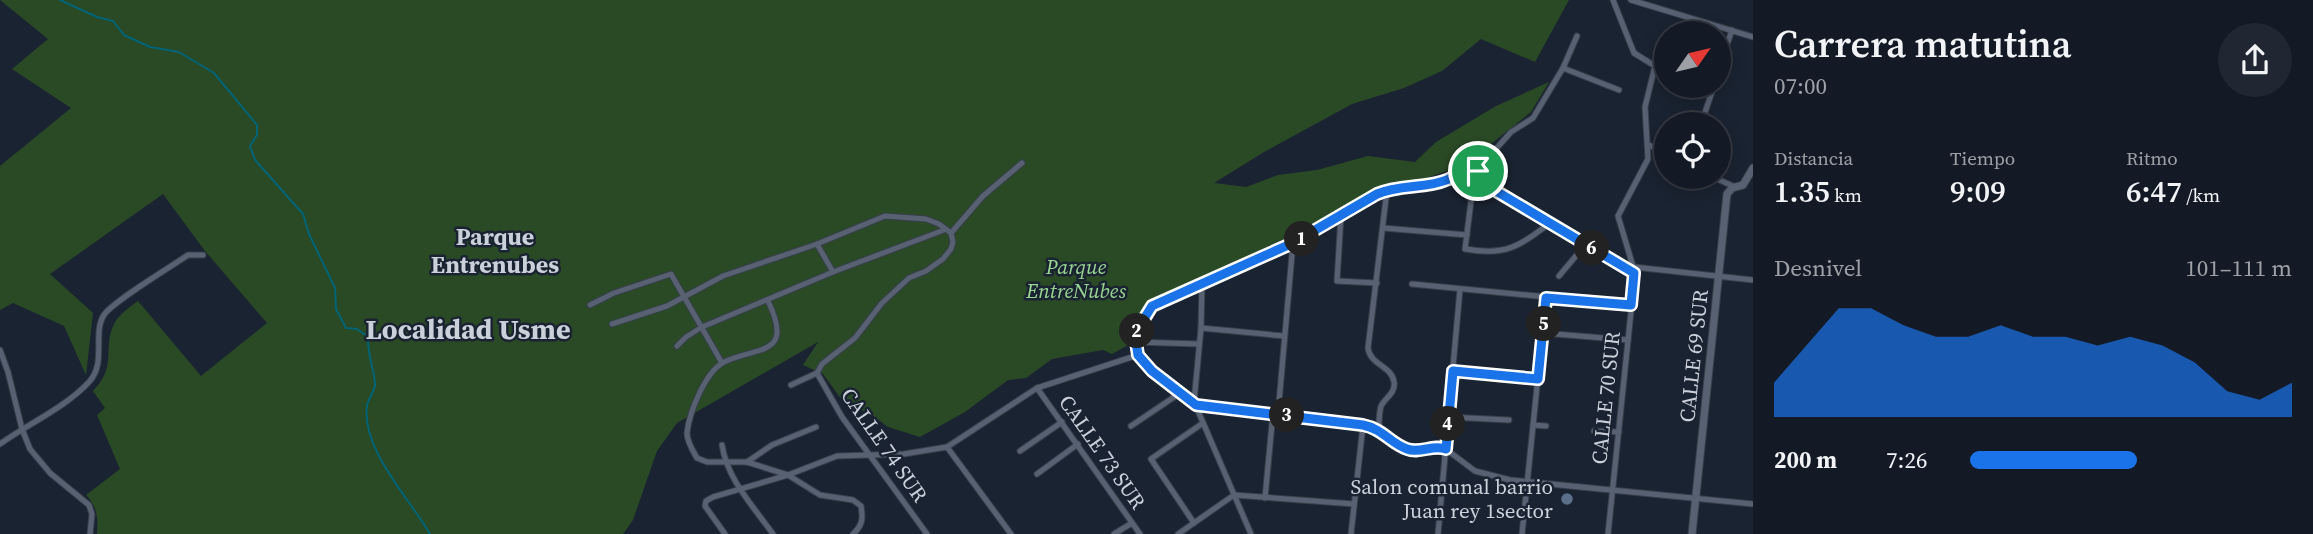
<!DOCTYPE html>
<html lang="es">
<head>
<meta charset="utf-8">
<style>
	body { margin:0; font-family:"Source Serif 4",serif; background:#212732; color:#f1f3f6; height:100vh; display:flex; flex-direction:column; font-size:26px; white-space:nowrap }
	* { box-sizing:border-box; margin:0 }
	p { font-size:23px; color:#9da1a7 }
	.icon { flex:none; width:38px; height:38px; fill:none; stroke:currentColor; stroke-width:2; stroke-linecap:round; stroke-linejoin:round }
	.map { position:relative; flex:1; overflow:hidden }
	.drawer { display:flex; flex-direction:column; background:#141a25; width:560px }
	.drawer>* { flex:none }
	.needle { width:46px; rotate:56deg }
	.buttons { position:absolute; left:1654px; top:21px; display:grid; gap:14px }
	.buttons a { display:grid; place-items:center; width:77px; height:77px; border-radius:50%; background:#141a25; box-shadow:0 4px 18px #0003,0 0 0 2px #333842; font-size:35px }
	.pin { position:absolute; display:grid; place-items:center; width:60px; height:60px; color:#fff; margin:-30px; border:4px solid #fff; border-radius:50%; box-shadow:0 2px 7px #0007 }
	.km { position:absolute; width:35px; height:35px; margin:-18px; border-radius:50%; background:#222; color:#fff; font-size:19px; line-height:35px; text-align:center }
	.round { display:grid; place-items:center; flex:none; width:74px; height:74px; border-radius:37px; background:#212732 }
	.headline { display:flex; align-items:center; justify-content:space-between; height:119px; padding:0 21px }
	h1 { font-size:38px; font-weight:600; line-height:52px }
	.metrics { display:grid; grid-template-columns:repeat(3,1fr); gap:10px; height:119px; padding:7px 21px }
	.metrics div { display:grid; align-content:center }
	.metrics b { font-size:30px; font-weight:600 }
	.metrics small { font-size:19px; font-weight:400 }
	.metrics p { font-size:19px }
	.chart { height:196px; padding:14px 21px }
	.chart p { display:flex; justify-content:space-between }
	.chart svg { width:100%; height:126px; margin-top:7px; fill:#1a73e8; opacity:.7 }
	ul { padding:0 21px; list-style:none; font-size:23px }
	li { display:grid; grid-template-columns:112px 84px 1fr; align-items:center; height:52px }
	li i { height:18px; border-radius:9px; background:#1a73e8 }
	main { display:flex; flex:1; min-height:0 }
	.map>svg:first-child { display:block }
	.green { fill:#2a4a26 }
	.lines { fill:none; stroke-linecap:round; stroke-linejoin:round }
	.stream { stroke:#016376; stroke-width:2 }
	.minor-casing { stroke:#383f4b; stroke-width:7 }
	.tertiary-casing { stroke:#383f4b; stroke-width:9 }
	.minor { stroke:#576172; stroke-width:5 }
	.tertiary { stroke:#576172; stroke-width:7 }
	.route-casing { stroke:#fff; stroke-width:14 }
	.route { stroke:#1a73e8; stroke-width:9 }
	.service-dot { fill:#5c6f8a; stroke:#1a2331; stroke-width:2.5 }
	.labels { text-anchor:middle; stroke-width:5; stroke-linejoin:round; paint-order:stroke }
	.park-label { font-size:21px; font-style:italic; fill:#99d692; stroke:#1a2331 }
	.street-label { font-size:21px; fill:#cbd1db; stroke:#1a2331 }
	.poi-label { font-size:21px; fill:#cbd1db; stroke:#1a2331; text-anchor:end }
	.quarter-label { font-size:24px; font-weight:bold; fill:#cbd1db; stroke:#1a2331 }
	.district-label { font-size:28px; font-weight:bold; fill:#cbd1db; stroke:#1a2331 }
</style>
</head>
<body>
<main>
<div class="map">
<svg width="1753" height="534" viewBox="0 0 1753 534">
	<rect width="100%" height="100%" fill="#1a2331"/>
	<path class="green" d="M 0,0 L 1569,0 L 1535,62 L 1481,39 L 1442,71 L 1404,88 L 1352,104 L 1264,152 L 1214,183 L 1246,187 L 1278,175 L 1317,170 L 1368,156 L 1415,162 L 1436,142 L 1496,106 L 1549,82 L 1531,112 L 1466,164 L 1421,180 L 1383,188 L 1339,213 L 1165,295 C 1142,310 1135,319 1128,345 L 1112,354 L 1103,350 L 1052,359 L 1026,378 L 1008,380 L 965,412 L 920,437 L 888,427 L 868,412 L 847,407 L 823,374 L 803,365 L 818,342 L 677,423 L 657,451 L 633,520 L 623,534 L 97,534 C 98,519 98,507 86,495 L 120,469 L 97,415 L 105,408 L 93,391 C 118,365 102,349 114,324 C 119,314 130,307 138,301 L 201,376 L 267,323 L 205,251 L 163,194 L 50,274 L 93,313 L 86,375 L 64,326 L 13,303 L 0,310 L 0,166 L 71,108 L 12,69 L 48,39 Z"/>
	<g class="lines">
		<path class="stream" d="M 60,0 L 97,17 L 113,21 L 124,35 L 150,47 L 179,52 L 214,73 L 257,125 L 257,135 L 250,146 L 255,160 L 303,214 L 309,234 L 335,288 L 336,309 L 346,328 L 357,329 L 368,337 C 367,354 375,372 375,385 C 374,392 368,399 367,406 C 361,449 410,499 430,534"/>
		<g class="minor-casing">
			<g id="minor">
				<polyline points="1631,0 1753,37"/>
				<polyline points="1563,68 1619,90"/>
				<polyline points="1718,71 1732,30"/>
				<polyline points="1701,124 1714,86"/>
				<polyline points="1649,145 1666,154"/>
				<polyline points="1713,177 1735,187"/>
				<polyline points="1474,178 1635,273"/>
				<polyline points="1341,216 1337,281 1377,283"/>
				<path d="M 1550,223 C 1518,247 1506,256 1465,249 L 1474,178 L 1495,150 L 1511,132 L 1533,118 L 1563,68 L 1577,36"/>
				<polyline points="1383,228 1467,235"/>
				<polyline points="951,233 983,196 1022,163"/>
				<polyline points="817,244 833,272"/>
				<polyline points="1634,267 1753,280"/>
				<polyline points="1559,276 1586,244"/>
				<polyline points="1412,284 1631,305"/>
				<path d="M 768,301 C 795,357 757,346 724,362 C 705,372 689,413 687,433 C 687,442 693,451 697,458 L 707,462 L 747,462 L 788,475 L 820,495 L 853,500 L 861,506 C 863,518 863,525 853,534"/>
				<polyline points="590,305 614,293 671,274 722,363"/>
				<polyline points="612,324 667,306 723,276 817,244 885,216 926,219 939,224 951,233"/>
				<polyline points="1201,328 1284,336"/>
				<polyline points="1543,333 1628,340"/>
				<polyline points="1136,342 1199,344"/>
				<polyline points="677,346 686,337 702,327 833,272 944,230"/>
				<polyline points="0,350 8,372 22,429 30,449 50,473 89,505 92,514 90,534"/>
				<path d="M 1138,355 L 1137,332 L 1152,306 L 1293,243 L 1377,194 C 1400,185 1426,189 1448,180 C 1460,174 1463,168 1478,171"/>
				<polyline points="1138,355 1152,371 1195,404 1251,534"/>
				<polyline points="1453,371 1538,379"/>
				<polyline points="817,373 842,417 927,534"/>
				<polyline points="791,385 817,373 822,364 855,338 882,303 909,278 926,271 943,259 951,249 953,242 951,233"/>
				<polyline points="1037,388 1140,534"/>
				<polyline points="1194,402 1201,328 1202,283"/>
				<path d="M 1196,405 L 1371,426 C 1384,431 1392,442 1404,448 C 1416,454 1430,445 1443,447 L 1475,471 L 1510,480 L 1753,504"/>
				<polyline points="1278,414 1293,243"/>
				<polyline points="1449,417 1509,420"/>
				<polyline points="1533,425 1546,426"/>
				<polyline points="1131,426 1180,393"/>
				<path d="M 1379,429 C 1379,422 1379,413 1381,406 C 1385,398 1396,393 1394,382 C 1392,366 1370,365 1368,348 L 1387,190"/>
				<polyline points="1594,431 1619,432"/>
				<path d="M 0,444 C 28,424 66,407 89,382 C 107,363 92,333 104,315 C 112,302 172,266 188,255 L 203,255"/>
				<path d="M 722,445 C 727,479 753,506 773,534"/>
				<polyline points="947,447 1011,534"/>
				<polyline points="1020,451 1062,422"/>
				<polyline points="747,462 772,445 816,427"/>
				<polyline points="1037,474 1078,444"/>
				<polyline points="1265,498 1273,413"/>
				<polyline points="1194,523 1151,459 1203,423"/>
				<polyline points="725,534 705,506 706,501 713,497 788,475 837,456 904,454 947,447 1037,388 1138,355"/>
				<polyline points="1114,534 1132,523"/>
				<polyline points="1178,534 1234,495 1354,504"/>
				<polyline points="1351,534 1363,425"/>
				<polyline points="1438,534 1460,289"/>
				<polyline points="1522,534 1546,298"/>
				<polyline points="1608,534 1635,273 1618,216 1648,159 1645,107 1655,66 1634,53 1613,0"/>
			</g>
		</g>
		<g class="tertiary-casing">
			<polyline id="tertiary" points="1692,534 1727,194 1732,188 1743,185 1753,168"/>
		</g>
		<use href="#minor" class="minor"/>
		<use href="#tertiary" class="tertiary"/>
	</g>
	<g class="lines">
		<g class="route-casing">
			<path id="route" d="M 1469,169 L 1478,171 L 1474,178 L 1634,273 L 1631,305 L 1546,298 L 1538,379 L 1453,371 L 1446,449 C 1433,444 1420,454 1407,449 C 1390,443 1383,429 1363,425 L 1196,405 L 1152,371 L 1138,355 L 1136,342 L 1136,332 L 1152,306 L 1293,243 L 1377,194 C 1400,184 1427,189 1449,179 C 1456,175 1460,170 1469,169 Z"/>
		</g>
		<use href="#route" class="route"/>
	</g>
	<circle class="service-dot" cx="1567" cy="499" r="7"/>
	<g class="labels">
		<g class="park-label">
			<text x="1076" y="274">Parque<tspan x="1076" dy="24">EntreNubes</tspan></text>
		</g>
		<g class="street-label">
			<text transform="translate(1694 356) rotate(-84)" y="7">CALLE 69 SUR</text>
			<text transform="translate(1606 398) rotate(-84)" y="7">CALLE 70 SUR</text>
			<text transform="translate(884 445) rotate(55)" y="7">CALLE 74 SUR</text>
			<text transform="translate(1102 452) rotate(55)" y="7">CALLE 73 SUR</text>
		</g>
		<g class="poi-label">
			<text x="1553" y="494">Salon comunal barrio<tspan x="1553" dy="24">Juan rey 1sector</tspan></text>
		</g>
		<g class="quarter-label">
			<text x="495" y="245">Parque<tspan x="495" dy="28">Entrenubes</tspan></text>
		</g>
		<g class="district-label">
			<text x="468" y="339">Localidad Usme</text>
		</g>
	</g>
</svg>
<div class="buttons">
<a><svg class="needle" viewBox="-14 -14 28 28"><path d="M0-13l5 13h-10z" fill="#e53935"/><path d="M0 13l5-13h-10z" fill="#9da1a7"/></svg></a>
<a><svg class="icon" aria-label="locate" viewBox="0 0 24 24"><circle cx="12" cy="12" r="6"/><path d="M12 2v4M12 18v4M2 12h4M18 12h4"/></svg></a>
</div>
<div class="pin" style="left:1478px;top:171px;background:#1e9e55"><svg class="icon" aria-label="arrive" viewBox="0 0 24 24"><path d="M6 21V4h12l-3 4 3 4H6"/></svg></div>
<b class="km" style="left:1302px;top:239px">1</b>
<b class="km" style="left:1137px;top:331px">2</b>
<b class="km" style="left:1287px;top:415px">3</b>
<b class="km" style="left:1448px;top:424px">4</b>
<b class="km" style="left:1544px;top:324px">5</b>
<b class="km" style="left:1592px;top:248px">6</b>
</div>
<section class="drawer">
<div class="headline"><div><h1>Carrera matutina</h1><p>07:00</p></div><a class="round"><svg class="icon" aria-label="share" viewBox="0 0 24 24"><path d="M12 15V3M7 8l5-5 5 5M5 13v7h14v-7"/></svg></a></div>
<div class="metrics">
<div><p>Distancia</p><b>1.35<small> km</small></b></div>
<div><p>Tiempo</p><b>9:09</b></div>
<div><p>Ritmo</p><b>6:47<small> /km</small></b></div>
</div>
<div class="chart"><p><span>Desnivel</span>101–111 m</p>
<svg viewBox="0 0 160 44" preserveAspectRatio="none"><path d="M0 44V32L10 19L20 6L30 6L40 12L50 16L60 16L70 12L80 16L90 16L100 19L110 16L120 19L130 25L140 35L150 38L160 32V44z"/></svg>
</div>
<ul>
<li><b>200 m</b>7:26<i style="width:52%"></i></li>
</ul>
</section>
</main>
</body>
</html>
